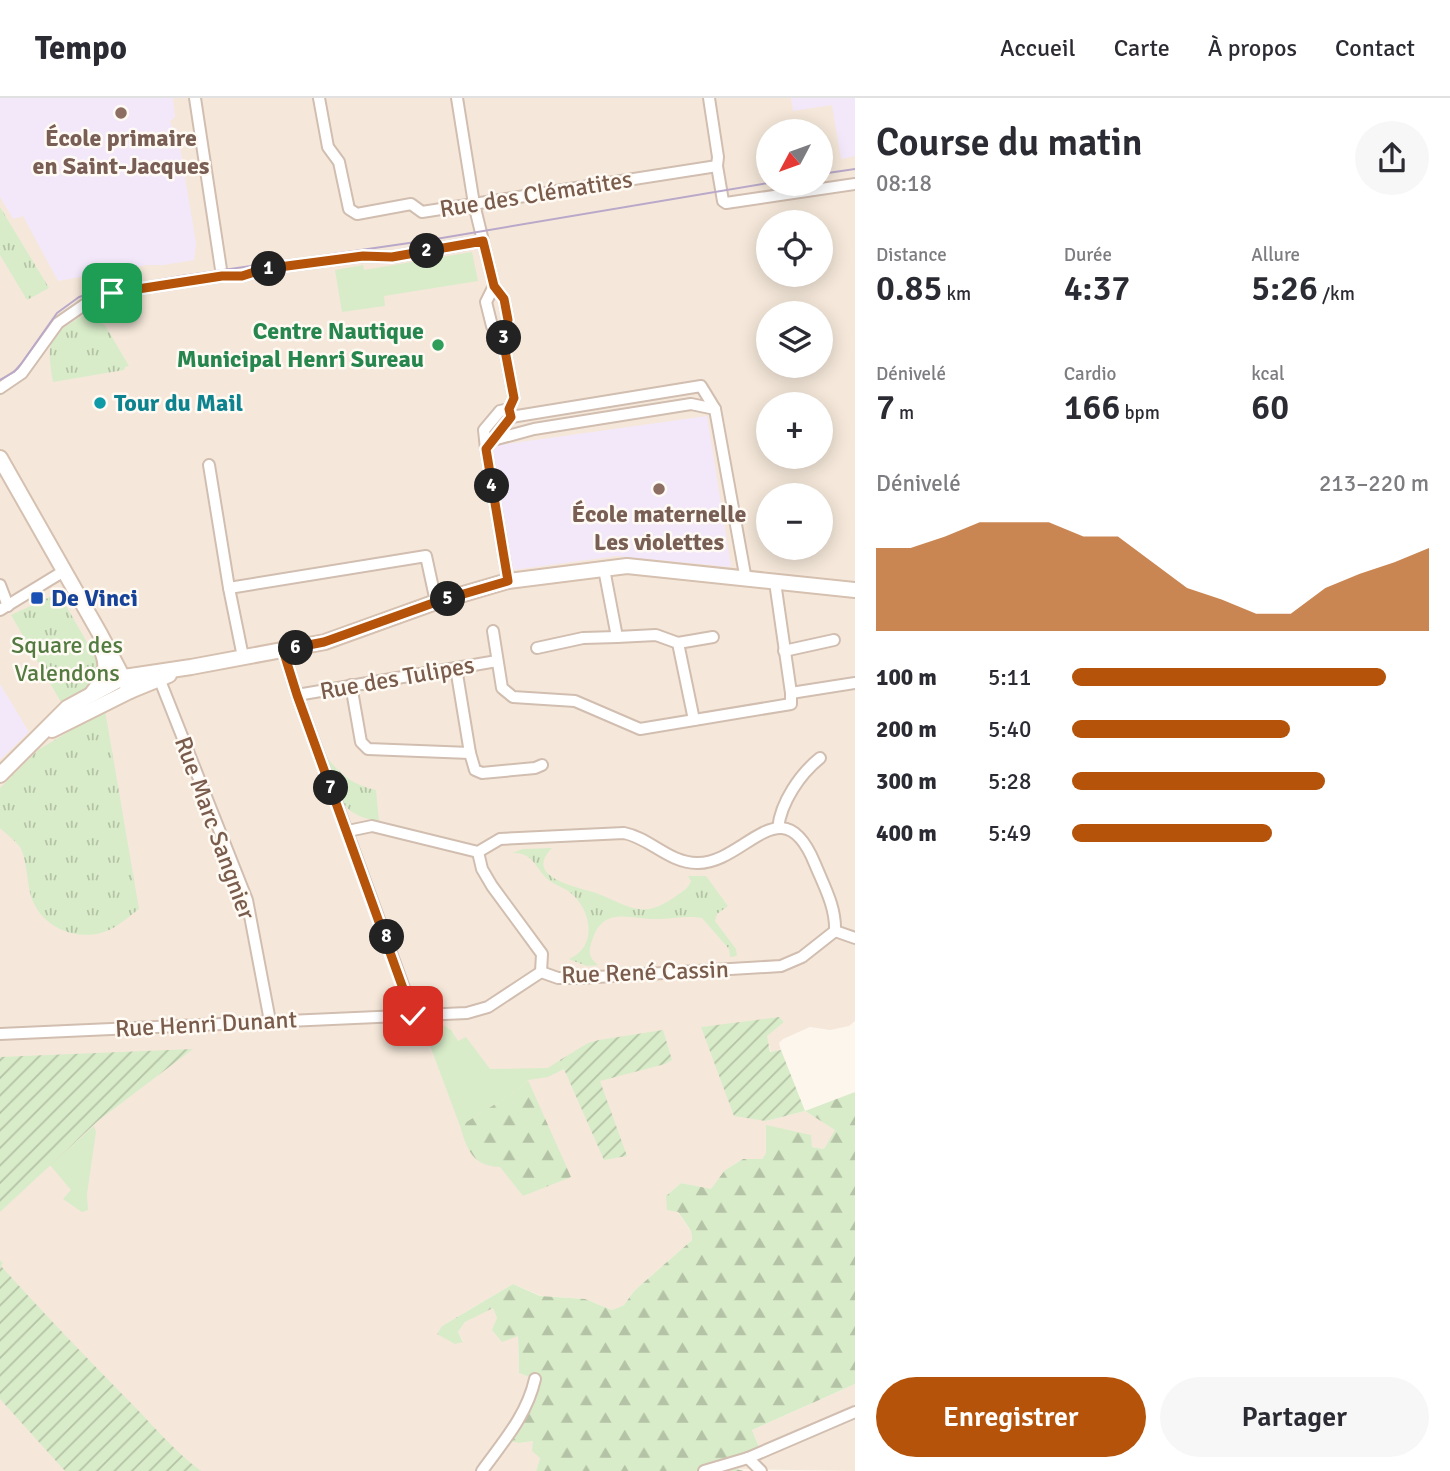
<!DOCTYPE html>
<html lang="fr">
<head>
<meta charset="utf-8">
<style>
	body { margin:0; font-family:Signika,sans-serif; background:#f7f7f7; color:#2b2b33; height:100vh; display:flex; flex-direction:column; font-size:26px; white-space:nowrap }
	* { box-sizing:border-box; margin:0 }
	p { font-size:23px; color:#7c7c81 }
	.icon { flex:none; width:38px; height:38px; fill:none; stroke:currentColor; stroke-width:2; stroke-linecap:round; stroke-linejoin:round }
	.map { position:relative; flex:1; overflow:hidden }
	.details { display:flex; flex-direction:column; background:#fff; width:595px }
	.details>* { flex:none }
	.needle { width:46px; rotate:229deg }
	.buttons { position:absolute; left:756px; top:21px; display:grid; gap:14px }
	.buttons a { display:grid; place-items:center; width:77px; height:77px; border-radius:50%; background:#fff; box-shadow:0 4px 18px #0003; font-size:35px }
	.pin { position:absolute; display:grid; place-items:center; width:60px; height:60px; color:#fff; margin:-30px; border-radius:14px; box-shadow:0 4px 10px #0006 }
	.km { position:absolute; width:35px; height:35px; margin:-18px; border-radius:50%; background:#222; color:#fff; font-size:19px; line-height:35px; text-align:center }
	.round { display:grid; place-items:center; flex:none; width:74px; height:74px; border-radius:37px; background:#f7f7f7 }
	.summary { display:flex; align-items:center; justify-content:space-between; height:119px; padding:0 21px }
	h1 { font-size:38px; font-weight:600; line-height:52px }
	.stats { display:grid; grid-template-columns:repeat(3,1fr); gap:10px; height:119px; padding:7px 21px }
	.stats div { display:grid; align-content:center }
	.stats b { font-size:35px; font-weight:600 }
	.stats small { font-size:19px; font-weight:400 }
	.stats p { font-size:19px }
	.chart { height:196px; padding:14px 21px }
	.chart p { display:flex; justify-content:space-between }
	.chart svg { width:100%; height:126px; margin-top:7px; fill:#b45309; opacity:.7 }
	.action { display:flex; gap:14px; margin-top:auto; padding:14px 21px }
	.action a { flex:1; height:80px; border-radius:42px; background:#b45309; color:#fff; font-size:28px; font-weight:600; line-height:80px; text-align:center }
	.action a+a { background:#f7f7f7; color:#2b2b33 }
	ul { padding:0 21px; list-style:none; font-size:23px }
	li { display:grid; grid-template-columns:112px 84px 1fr; align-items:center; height:52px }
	li i { height:18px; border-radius:9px; background:#b45309 }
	header { display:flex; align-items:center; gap:42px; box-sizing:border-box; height:98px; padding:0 35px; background:#fff; border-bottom:2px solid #e1e1e2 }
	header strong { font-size:33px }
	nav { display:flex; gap:38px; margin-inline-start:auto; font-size:24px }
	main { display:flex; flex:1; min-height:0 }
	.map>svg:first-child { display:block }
	.residential { fill:#f5e8da; fill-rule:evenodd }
	.education { fill:#f3e8fa }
	.grass { fill:#d8ecc9 }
	.forest { fill:url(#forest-firs) }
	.park { fill:url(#park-tufts) }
	.garden { fill:url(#garden-furrows) }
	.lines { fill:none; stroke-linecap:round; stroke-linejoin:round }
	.street-casing { stroke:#d1beb0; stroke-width:14 }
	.secondary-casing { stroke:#d6c0b0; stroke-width:18 }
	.street { stroke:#fff; stroke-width:10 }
	.secondary { stroke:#fff; stroke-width:14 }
	.tram { stroke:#b9a8c9; stroke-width:2 }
	.route-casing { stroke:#fff; stroke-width:14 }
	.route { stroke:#b45309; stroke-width:9 }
	.education-dot { fill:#8d6e63; stroke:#fffaf3; stroke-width:2.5 }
	.leisure-dot { fill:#2e9e5b; stroke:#fffaf3; stroke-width:2.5 }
	.culture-dot { fill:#0f9aa8; stroke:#fffaf3; stroke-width:2.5 }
	.transit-dot { fill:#1a4fb4; stroke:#fffaf3; stroke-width:2.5 }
	.labels { text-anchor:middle; stroke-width:5; stroke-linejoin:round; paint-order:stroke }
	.education-label { font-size:24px; font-weight:bold; fill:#785e54; stroke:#fffaf3 }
	.street-label { font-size:24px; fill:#7a5c4d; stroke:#fffaf3 }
	.leisure-label { font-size:24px; font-weight:bold; fill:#27864d; stroke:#fffaf3; text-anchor:end }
	.culture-label { font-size:24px; font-weight:bold; fill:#0d838f; stroke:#fffaf3; text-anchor:start }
	.transit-label { font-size:24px; font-weight:bold; fill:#164399; stroke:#fffaf3; text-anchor:start }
	.park-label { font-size:24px; fill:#537a41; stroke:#fffaf3 }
</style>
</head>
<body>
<header>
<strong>Tempo</strong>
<nav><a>Accueil</a><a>Carte</a><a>À propos</a><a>Contact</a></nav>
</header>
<main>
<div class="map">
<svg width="855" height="1373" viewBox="0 0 855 1373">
	<defs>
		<pattern id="forest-firs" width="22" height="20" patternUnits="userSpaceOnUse" patternTransform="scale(1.75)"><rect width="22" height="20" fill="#d8ecc9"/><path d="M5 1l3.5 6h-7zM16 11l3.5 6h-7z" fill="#b4c2a5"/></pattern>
		<pattern id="park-tufts" width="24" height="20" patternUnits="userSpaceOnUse" patternTransform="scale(1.75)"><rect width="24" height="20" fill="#d8ecc9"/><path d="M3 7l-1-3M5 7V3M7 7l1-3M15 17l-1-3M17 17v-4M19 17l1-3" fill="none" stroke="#b4c2a5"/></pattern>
		<pattern id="garden-furrows" width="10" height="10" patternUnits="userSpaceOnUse" patternTransform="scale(1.75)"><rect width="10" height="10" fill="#d8ecc9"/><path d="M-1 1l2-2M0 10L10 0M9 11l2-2" fill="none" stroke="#b4c2a5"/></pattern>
	</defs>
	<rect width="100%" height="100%" fill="#fdf6ec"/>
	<g class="residential">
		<path d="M 0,0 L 855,0 L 855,923 L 849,928 L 830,932 L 810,929 L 783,941 L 779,945 L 781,952 L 771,954 L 766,937 L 784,924 L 702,929 L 766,1023 L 805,1013 L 836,1032 L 824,1051 L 812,1049 L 766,1028 L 766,1055 L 762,1061 L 743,1061 L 725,1072 L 711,1092 L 681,1085 L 666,1098 L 691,1133 L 692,1142 L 634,1193 L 624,1207 L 612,1212 L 585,1201 L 541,1198 L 513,1186 L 442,1228 L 463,1243 L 458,1234 L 465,1224 L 493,1209 L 497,1220 L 518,1238 L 519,1275 L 529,1279 L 532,1304 L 520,1345 L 533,1343 L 540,1360 L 536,1373 L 0,1373 ZM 768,33 L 821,33 L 821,86 L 768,86 ZM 768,124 L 821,124 L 821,177 L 768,177 ZM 768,215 L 821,215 L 821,268 L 768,268 ZM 768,306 L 821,306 L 821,359 L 768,359 ZM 768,397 L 821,397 L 821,450 L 768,450 Z"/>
		<polygon points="855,1286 855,1373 736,1371 729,1360 759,1349 752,1332"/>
	</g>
	<g class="education">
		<polygon points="0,0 173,0 175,19 170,23 172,29 177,31 196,145 194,162 163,167 147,167 58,183 23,118 13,121 0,99"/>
		<polygon points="791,0 855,0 855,58 841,61 832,7 793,13"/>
		<polygon points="707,318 731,469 616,458 513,472 492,348"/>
		<polygon points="0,586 29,634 1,661 0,660"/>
	</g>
	<g class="grass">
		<polygon points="472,154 478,183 384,198 385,208 342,214 335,172 363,167 364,172"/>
		<polygon points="443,927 451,932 458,943 466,939 490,971 548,970 560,962 564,971 548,979 528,982 515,994 460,1028 425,934 432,928"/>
		<polygon points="94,1028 96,1034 87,1096 88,1112 82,1114 63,1101 71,1092 50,1067"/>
	</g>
	<g class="forest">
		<path d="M 528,982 L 571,1079 L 523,1098 L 500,1069 C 473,1068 467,1052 460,1028 L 515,994 Z"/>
		<polygon points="855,994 855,1286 752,1332 759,1349 729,1360 736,1371 744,1373 536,1373 540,1360 532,1353 533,1343 520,1345 504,1342 511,1324 531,1304 529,1279 519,1275 518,1238 502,1244 492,1232 497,1220 493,1210 465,1224 458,1234 463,1244 455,1246 437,1236 442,1228 513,1186 540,1198 585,1201 612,1212 624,1207 634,1193 692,1142 691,1133 678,1114 667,1112 666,1098 681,1085 711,1091 725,1072 743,1061 762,1061 766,1055 766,1027 811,1037 812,1049 824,1051 835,1032 805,1013"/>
	</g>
	<g class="park">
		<polygon points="0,109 49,190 27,202 0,157"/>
		<path d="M 84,217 L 105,227 L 129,268 L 125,269 L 124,272 L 53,284 C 46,242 48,238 84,217 Z"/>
		<polygon points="50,499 65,506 100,567 98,581 62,606 11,517"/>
		<path d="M 105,612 L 139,811 C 131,817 122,825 113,830 C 84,846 44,833 32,801 C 27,787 27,760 20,749 C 15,742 6,736 0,730 L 0,690 L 38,652 Z"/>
		<path d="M 325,657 C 340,676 352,687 376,692 L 379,723 C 336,717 337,692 325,657 Z"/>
		<path d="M 552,750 C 522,780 579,789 596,795 C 631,808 641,823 676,798 C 683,793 688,791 691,783 L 688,778 L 706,778 L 728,808 L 717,816 L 715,823 L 736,851 L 737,858 L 730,859 L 729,851 L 702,820 C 687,817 672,821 657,821 C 631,822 603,806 592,843 C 588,853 589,860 598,867 L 587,868 L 571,862 L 569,861 C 597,849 592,815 573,797 C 566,790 557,788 550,783 C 535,772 535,754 512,755 L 523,751 Z"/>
	</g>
	<g class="garden">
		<polygon points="779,919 784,924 767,938 770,954 781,952 805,1013 766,1023 734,1018 701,929"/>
		<polygon points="663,932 672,962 665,966 600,983 627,1058 604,1062 560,962 588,945 599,942"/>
		<polygon points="193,951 99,1022 0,1114 0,959"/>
		<path d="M 0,1162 L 3,1165 L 1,1168 C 42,1214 85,1258 128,1302 C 152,1326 173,1352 201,1373 L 65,1373 L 0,1301 Z"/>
	</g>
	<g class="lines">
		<g class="street-casing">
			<g id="street">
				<polyline points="195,0 222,178"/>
				<polyline points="319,0 328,49 339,64 349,111 357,116 411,106 422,114 717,68"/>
				<polyline points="457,0 474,106 494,188 504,201 508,222 503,242 514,300 509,311 511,319 486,351"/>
				<polyline points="709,0 718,59 717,68 723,103 726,105 855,86"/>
				<polyline points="494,188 486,204 492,228 503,242"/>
				<polyline points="0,290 22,275 58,225 84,207 112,195 222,178 242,178 264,171 363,158 392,159 483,143"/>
				<polyline points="511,319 701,288 715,311 746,482"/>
				<polyline points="493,342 534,331 691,306 715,311"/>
				<polyline points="209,367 229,490 243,559"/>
				<polyline points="604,471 617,539 656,537 678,545 694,622"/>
				<polyline points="508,483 486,351 484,332 500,313 509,311"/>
				<polyline points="775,484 791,595 855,585"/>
				<polyline points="0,487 8,508"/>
				<polyline points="229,490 426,458 436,504"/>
				<polyline points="0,512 64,473"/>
				<polyline points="493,533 502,590 513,599 575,603 640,631 791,606 791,595"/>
				<polyline points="678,545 713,539"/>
				<polyline points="537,550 583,540 617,539"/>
				<polyline points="283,552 297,597 420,934"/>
				<polyline points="784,553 834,542"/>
				<polyline points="456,570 470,655 475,672 482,675 535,670 542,667"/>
				<polyline points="159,580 247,802 270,923"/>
				<polyline points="351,587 361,644 368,651 470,655"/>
				<polyline points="297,597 497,563"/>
				<path d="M 778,730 C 781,704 800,676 820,660"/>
				<path d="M 348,733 L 372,728 L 478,754 L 500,741 L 624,735 C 650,740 669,765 697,765 C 745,766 782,685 815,766 C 824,788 836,809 835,833"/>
				<polyline points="478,754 482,771 492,788 542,856 541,874"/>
				<polyline points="835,833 855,840"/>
				<polyline points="0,936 467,915 488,909 541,874 558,880 580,880 781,868 802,859 835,833"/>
				<polyline points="748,1360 761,1373"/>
				<path d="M 482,1373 C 503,1344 527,1317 535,1281"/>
				<polyline points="704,1373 748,1360 855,1314"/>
			</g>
		</g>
		<g class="secondary-casing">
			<g id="secondary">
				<polyline points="0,360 100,536 130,593"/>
				<path d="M 93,594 C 105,580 109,570 102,553"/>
				<polyline points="52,632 130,593 169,577"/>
				<polyline points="0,677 67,610 124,579 191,569 325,544 436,504 508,483 627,468 855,492"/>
			</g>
		</g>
		<use href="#street" class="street"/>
		<use href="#secondary" class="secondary"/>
		<g class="tram">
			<polyline points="821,76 855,71"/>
			<polyline points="0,282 14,274 21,266 57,215 79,199 98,193 181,178 430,142 768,85"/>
		</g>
	</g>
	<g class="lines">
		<g class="route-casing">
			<polyline id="route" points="112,195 222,178 242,178 264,171 363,158 392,159 483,143 494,188 504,201 508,222 503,242 514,300 509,311 511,319 486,351 508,483 436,504 324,544 283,552 297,597 413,918"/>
		</g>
		<use href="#route" class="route"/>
	</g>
	<g class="education-dot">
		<circle cx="121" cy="15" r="7"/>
		<circle cx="659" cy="391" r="7"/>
	</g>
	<circle class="leisure-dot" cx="438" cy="247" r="7"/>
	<circle class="culture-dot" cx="100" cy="305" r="7"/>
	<rect class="transit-dot" x="30" y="493" width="14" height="14" rx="3.5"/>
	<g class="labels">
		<g class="education-label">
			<text x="121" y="48">École primaire<tspan x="121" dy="28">en Saint-Jacques</tspan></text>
			<text x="659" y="424">École maternelle<tspan x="659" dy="28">Les violettes</tspan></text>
		</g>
		<g class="street-label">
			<text transform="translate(536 96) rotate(-9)" y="8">Rue des Clématites</text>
			<text transform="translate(397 580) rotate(-10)" y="8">Rue des Tulipes</text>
			<text transform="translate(215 730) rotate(70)" y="8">Rue Marc Sangnier</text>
			<text transform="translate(645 874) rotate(-2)" y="8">Rue René Cassin</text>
			<text transform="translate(206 926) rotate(-3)" y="8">Rue Henri Dunant</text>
		</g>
		<g class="leisure-label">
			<text x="424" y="241">Centre Nautique<tspan x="424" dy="28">Municipal Henri Sureau</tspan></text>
		</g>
		<g class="culture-label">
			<text x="114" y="313">Tour du Mail</text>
		</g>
		<g class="transit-label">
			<text x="51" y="508">De Vinci</text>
		</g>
		<g class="park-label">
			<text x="67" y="555">Square des<tspan x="67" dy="28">Valendons</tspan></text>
		</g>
	</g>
</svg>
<div class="buttons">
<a><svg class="needle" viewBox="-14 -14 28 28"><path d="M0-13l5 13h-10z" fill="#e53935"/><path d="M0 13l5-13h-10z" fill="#7c7c81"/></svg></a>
<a><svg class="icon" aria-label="locate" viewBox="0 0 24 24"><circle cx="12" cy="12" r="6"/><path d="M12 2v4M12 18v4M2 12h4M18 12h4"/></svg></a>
<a><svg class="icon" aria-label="layers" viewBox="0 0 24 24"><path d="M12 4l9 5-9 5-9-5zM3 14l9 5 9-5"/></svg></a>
<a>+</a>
<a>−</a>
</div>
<div class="pin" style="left:112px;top:195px;background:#1e9e55"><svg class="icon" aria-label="arrive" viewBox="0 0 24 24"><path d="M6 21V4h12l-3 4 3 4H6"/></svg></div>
<div class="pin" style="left:413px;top:918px;background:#d93025"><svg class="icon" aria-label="check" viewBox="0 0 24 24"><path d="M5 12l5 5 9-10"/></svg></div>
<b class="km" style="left:269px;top:171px">1</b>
<b class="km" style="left:427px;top:153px">2</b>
<b class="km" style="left:504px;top:240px">3</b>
<b class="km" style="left:492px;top:388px">4</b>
<b class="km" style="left:448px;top:501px">5</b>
<b class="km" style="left:296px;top:550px">6</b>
<b class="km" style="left:331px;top:690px">7</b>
<b class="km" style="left:387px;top:839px">8</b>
</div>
<section class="details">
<div class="summary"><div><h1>Course du matin</h1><p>08:18</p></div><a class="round"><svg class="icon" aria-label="share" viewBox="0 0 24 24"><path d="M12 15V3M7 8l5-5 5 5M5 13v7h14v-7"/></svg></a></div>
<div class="stats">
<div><p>Distance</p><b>0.85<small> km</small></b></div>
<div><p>Durée</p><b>4:37</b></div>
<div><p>Allure</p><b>5:26<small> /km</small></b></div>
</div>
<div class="stats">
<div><p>Dénivelé</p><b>7<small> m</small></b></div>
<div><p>Cardio</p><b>166<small> bpm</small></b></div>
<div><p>kcal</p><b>60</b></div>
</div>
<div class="chart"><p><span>Dénivelé</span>213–220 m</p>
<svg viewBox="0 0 160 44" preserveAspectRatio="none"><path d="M0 44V15L10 15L20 11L30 6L40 6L50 6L60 11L70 11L80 20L90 29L100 33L110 38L120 38L130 29L140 24L150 20L160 15V44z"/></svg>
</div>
<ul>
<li><b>100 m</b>5:11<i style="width:88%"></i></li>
<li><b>200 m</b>5:40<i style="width:61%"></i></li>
<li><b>300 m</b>5:28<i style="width:71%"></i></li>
<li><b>400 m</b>5:49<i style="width:56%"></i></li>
</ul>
<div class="action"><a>Enregistrer</a><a>Partager</a></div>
</section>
</main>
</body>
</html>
